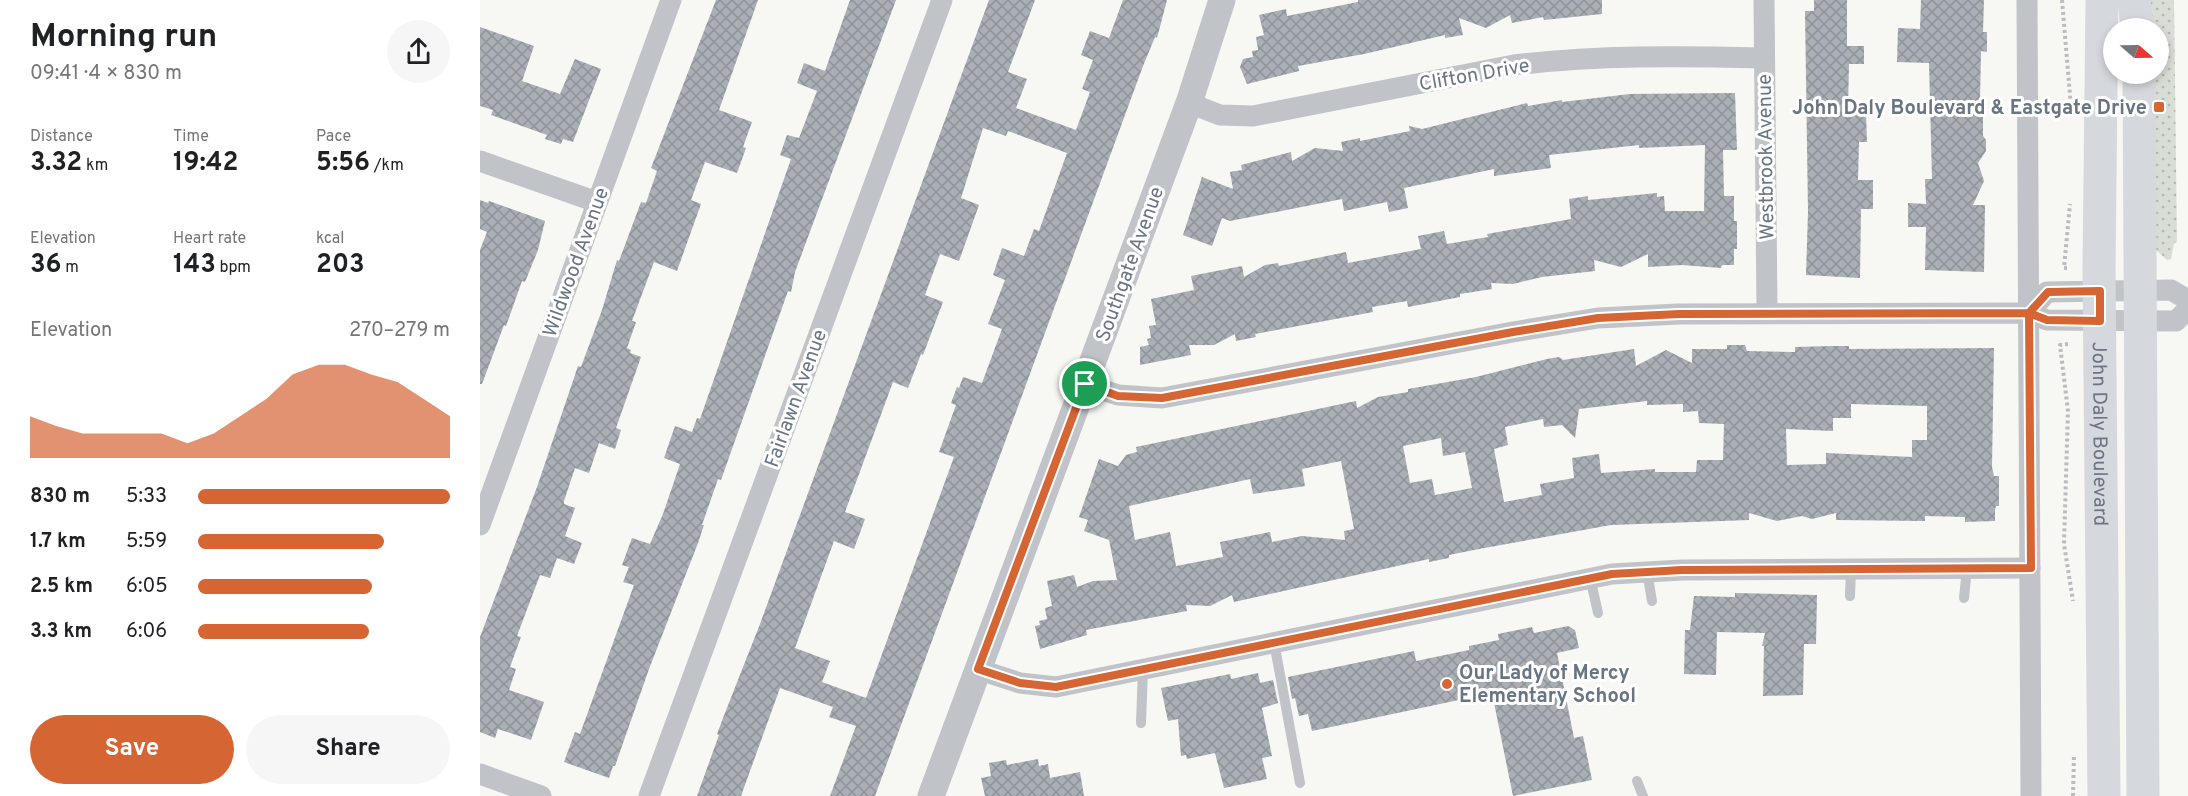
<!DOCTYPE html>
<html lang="en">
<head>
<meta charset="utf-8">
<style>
	body { margin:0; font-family:Overpass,sans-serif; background:#f6f6f6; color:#202124; height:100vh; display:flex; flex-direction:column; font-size:22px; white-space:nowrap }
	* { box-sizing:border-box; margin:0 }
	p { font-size:20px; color:#757577 }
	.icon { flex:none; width:33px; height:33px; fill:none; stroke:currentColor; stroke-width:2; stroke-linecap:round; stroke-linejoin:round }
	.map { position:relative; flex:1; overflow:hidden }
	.drawer { display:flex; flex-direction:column; background:#fff; width:480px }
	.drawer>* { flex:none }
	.needle { width:39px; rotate:110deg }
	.controls { position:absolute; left:1623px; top:18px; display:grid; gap:12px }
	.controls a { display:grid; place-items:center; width:66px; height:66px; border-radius:50%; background:#fff; box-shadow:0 3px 9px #0003; font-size:30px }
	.pin { position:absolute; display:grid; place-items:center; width:51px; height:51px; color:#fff; margin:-26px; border:3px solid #fff; border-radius:50%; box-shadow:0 2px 6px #0007 }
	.round { display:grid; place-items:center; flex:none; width:63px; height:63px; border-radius:32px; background:#f6f6f6 }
	.headline { display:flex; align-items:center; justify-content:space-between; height:102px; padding:0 30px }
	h1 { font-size:33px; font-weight:700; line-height:45px }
	.stats { display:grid; grid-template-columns:repeat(3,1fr); gap:9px; height:102px; padding:6px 30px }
	.stats div { display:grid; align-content:center }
	.stats b { font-size:26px; font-weight:700 }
	.stats small { font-size:16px; font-weight:400 }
	.stats p { font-size:16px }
	.chart { height:168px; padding:12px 30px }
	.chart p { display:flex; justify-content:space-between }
	.chart svg { width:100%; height:108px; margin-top:6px; fill:#d66534; opacity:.7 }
	.cta { display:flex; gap:12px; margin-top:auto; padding:12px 30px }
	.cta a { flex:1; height:69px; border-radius:36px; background:#d66534; color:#fff; font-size:24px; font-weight:700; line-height:69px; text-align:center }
	.cta a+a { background:#f6f6f6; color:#202124 }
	ul { padding:0 30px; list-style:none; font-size:20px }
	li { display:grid; grid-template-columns:96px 72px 1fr; align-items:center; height:45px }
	li i { height:15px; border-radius:8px; background:#d66534 }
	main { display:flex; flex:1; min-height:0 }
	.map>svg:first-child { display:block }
	.grass { fill:url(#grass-dots) }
	.building { fill:url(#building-cross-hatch); fill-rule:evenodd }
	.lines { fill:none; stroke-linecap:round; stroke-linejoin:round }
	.path { stroke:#babcbf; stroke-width:4; stroke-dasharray:3 3; stroke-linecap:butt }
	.service { stroke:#c0c3c7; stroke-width:10 }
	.minor { stroke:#c0c3c7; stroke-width:21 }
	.tertiary { stroke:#c0c3c7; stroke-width:27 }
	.primary { stroke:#d5d8dc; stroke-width:33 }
	.route-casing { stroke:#fff; stroke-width:12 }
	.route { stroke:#d66534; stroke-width:8 }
	.poi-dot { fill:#d66534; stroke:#fff; stroke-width:2 }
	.labels { text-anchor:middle; stroke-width:6; stroke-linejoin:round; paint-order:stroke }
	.street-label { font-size:20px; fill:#687583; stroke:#fff }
	.poi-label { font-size:20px; font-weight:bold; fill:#687583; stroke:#fff; text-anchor:end }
</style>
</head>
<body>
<main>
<section class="drawer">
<div class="headline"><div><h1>Morning run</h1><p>09:41 · 4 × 830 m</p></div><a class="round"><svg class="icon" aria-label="share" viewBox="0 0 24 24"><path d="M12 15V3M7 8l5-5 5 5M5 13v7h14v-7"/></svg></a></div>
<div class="stats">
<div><p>Distance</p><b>3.32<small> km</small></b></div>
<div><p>Time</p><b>19:42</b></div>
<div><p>Pace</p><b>5:56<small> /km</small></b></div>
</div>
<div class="stats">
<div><p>Elevation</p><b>36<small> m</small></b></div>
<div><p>Heart rate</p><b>143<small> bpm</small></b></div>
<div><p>kcal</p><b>203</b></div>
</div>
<div class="chart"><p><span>Elevation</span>270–279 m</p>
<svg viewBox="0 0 160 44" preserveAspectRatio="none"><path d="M0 44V27L10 31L20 34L30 34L40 34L50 34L60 38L70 34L80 27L90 20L100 10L110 6L120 6L130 10L140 13L150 20L160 27V44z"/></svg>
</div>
<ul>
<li><b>830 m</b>5:33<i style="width:100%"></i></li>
<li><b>1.7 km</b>5:59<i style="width:74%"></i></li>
<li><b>2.5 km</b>6:05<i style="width:69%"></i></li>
<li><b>3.3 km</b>6:06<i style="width:68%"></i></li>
</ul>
<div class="cta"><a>Save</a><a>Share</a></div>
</section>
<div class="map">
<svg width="1708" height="796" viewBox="0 0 1708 796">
	<defs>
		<pattern id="grass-dots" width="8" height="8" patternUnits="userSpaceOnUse" patternTransform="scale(1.5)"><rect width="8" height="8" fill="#d8ddd5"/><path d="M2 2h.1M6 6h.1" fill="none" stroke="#b3b8b2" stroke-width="1.8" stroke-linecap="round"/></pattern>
		<pattern id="building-cross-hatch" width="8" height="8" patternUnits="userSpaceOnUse" patternTransform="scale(1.5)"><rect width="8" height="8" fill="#a9afb5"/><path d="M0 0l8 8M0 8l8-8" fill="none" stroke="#8d9399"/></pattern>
	</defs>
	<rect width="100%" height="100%" fill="#f7f7f4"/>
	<polygon class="grass" points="1670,0 1694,0 1697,242 1694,243 1691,259 1687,260 1674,248 1673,74 1678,74 1678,28 1673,28"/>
	<g class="building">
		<polygon points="236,0 278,0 239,110 272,122 263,147 266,148 257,173 225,162 211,200 221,204 197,271 174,262 152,321 156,322 147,348 151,350 150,353 161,357 136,428 141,430 135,449 119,443 109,473 95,468 84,501 84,504 95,508 85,536 102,543 94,564 77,558 70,578 60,575 37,636 41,637 30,667 36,669 29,690 64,702 51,740 18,729 15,738 0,732 0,637 57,487 98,366 101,367 122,310 137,260 139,261 161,202 166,203 177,171 171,168"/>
		<polygon points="370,0 416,0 315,272 311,292 308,291 241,480 238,479 222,525 224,525 218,543 169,669 135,766 133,766 129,778 84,762 95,732 100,734 154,585 143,582 149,567 142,565 152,538 170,544 183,514 200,464 184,458 195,426 212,432 217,418 220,419 311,159 300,155 307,135 319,138 337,91 317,83 324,63 345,71"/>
		<path d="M 509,0 L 555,0 L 528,72 L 547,79 L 536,108 L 596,130 L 610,92 L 602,89 L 613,60 L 601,55 L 610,31 L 629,38 L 643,0 L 687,0 L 677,38 L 675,37 L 663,66 L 395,796 L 350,796 L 376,726 L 349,717 L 353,707 L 300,688 L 261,796 L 217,796 L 239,735 L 237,734 L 243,718 L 280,624 ZM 503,128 L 526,136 L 528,131 L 587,153 L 559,231 L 554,229 L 544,256 L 522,248 L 513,275 L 525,280 L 508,324 L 522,329 L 502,383 L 483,377 L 479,388 L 477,387 L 471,403 L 476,405 L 459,452 L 474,457 L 386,698 L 342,682 L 350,661 L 315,648 L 354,541 L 374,549 L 385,519 L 365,512 L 413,382 L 428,388 L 441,354 L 443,355 L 463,302 L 445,295 L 460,254 L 479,261 L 499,205 L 481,198 Z"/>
		<polygon points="878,0 1122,0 1122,14 1064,20 1063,17 1032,23 1030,15 1006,28 979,18 983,35 965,38 965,35 884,54 818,66 819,71 767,84 760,67 763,59 773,57 772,51 778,50 776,37 784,35 779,15 806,9 807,16 878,2"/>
		<polygon points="1334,0 1367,0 1367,46 1384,46 1384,64 1369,64 1368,110 1368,112 1386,113 1387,142 1379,142 1378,180 1393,180 1393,209 1381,209 1380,278 1326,275 1328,212 1325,11 1334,11"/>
		<polygon points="1441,0 1504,0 1503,32 1507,32 1507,52 1501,51 1500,101 1503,101 1503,136 1506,140 1506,151 1498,163 1504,181 1493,205 1505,205 1504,272 1445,270 1446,227 1428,227 1428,203 1446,204 1445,179 1452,179 1449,63 1417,62 1418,28 1440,29"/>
		<polygon points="0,27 54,46 42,81 80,94 95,59 121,69 93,142 83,139 81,144 65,139 67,135 11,115 13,110 0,106"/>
		<polygon points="1255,93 1257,150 1243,150 1244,196 1254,196 1254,221 1257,221 1257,249 1254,249 1254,265 1242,265 1241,268 1202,265 1168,267 1168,254 1141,267 1114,260 1115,271 1062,277 1033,284 1011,283 1012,289 980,294 980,297 928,307 927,301 892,307 893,312 775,334 776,337 756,341 755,334 734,345 709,345 711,355 660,365 660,347 669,345 667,339 671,338 669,326 676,325 671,299 714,290 711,276 762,266 764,277 785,265 798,263 799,266 866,252 868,263 941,249 938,236 964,231 967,244 1008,237 1007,234 1091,219 1089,199 1108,196 1108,200 1177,193 1177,197 1184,196 1185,211 1224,211 1225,145 1159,148 1159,145 1069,155 1071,168 1014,176 1014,169 924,188 928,208 909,212 907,202 864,211 862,199 750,221 742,218 732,246 703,235 722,177 753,189 750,172 762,170 761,165 811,152 812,161 835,148 863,151 861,142 880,138 880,141 930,131 929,126 942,129 1047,103 1048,106 1082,100 1082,102 1150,94"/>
		<polygon points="0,200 8,203 9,201 65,221 58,250 45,282 42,281 26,326 24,325 2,384 0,384 0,250 7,232 0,229"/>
		<path d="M 1247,345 L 1265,345 L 1267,351 L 1315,352 L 1315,347 L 1351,346 L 1369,346 L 1369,349 L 1514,348 L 1512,467 L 1514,476 L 1519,476 L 1519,506 L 1516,506 L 1515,510 L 1515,521 L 1485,522 L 1485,517 L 1445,516 L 1445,521 L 1356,520 L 1356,513 L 1332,519 L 1322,516 L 1297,521 L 1269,513 L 1269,520 L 1131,525 L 999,549 L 969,555 L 969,558 L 949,562 L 949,559 L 754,602 L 752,595 L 730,606 L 706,605 L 707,611 L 606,630 L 607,635 L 560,649 L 555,626 L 560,625 L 559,621 L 567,619 L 565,608 L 572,606 L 567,581 L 594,575 L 597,587 L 613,581 L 637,580 L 629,540 L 604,531 L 608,520 L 599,517 L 619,459 L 638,466 L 646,455 L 657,452 L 656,447 L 876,401 L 877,408 L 898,397 L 928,392 L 928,389 L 996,377 L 1067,359 L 1079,357 L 1083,360 L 1154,349 L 1156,366 L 1186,350 L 1212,363 L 1212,349 L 1247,349 ZM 1167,401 L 1167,405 L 1203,404 L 1203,412 L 1218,411 L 1219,423 L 1244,424 L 1243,460 L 1217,460 L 1216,472 L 1175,472 L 1175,469 L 1121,473 L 1119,454 L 1092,458 L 1094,478 L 1060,484 L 1062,495 L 1024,502 L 1014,449 L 1028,445 L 1025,427 L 1063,419 L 1064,427 L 1082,425 L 1095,438 L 1099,409 ZM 1371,404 L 1447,406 L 1447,440 L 1432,440 L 1432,457 L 1346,453 L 1346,464 L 1307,465 L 1306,429 L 1353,431 L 1353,418 L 1371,418 ZM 961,438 L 963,456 L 985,452 L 992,488 L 955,495 L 952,479 L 930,483 L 923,446 ZM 861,461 L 874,529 L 864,531 L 865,540 L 822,536 L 792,542 L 790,532 L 740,542 L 743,557 L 696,566 L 690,532 L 655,540 L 649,506 L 770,479 L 773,494 L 825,486 L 822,469 Z"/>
		<polygon points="1255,593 1337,595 1336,644 1324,644 1323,695 1283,696 1284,646 1282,646 1285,633 1237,632 1236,675 1204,674 1205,630 1210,630 1214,596 1255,597"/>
		<polygon points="1088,626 1095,630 1099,648 1077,653 1094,738 1103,736 1112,780 1033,796 1012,693 832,731 828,714 819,716 815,698 812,699 808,677 934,651 936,661 989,650 989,646 1019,640 1018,634 1052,627 1054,633"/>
		<polygon points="778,673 780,683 793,680 798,703 782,708 792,756 782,758 787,779 744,788 735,753 707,759 706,755 701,756 698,719 688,721 681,688 750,674 751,679"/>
		<polygon points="558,759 559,766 568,764 570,778 600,772 604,796 505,796 501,778 511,776 509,763 526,760 527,765"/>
	</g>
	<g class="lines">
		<g class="path">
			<polyline points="1582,0 1591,107"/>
			<polyline points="1587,268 1584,268 1590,204"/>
			<polyline points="1588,344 1580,345 1588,411 1584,544 1593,601"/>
			<polyline points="1593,796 1594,755"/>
		</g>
		<g class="service">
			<polyline points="1167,571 1172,601"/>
			<polyline points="1110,577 1118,613"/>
			<polyline points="1370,596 1371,569"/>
			<polyline points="1484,598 1487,568"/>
			<polyline points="794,642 820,783"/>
			<polyline points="661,723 663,669"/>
			<polyline points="1157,781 1163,796"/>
		</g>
		<g class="minor">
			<polyline points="1284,0 1287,313"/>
			<polyline points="1547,0 1551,796"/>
			<path d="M 709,103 L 740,115 L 773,116 L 1034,65 C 1117,55 1200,56 1284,58"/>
			<polyline points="0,161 117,202"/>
			<polyline points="1549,313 1567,292 1691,290 1708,300"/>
			<polyline points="605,384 638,395 682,398 1033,332 1118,318 1199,314 1549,313 1567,320 1696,321 1708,309"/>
			<polyline points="0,525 191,0"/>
			<polyline points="497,669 540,683 576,687 1132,574 1202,570 1550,568"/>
			<polyline points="0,774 61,796"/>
			<polyline points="169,796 462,0"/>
		</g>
		<polyline class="tertiary" points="451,796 709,103 742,0"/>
		<g class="primary">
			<path id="s1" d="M 1622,0 L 1619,269 L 1624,796"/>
			<polyline points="1654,0 1657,28"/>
			<polyline points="1659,74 1663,796"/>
		</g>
	</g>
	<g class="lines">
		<g class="route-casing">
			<polyline id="route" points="605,384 498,669 540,683 576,687 1132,574 1202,570 1551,568 1549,313 1568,292 1620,291 1620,321 1567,320 1549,313 1199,314 1118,318 1033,332 682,398 638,396 605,384"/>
		</g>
		<use href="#route" class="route"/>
	</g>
	<g class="poi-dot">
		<rect x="1673" y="101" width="12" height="12" rx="3"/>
		<circle cx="967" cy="684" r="6"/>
	</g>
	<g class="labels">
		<g class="street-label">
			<text transform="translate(994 74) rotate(-10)" y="7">Clifton Drive</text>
			<text transform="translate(1285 157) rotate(-91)" y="7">Westbrook Avenue</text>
			<text transform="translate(95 262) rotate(-70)" y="7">Wildwood Avenue</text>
			<text transform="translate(649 264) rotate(-70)" y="7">Southgate Avenue</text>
			<text transform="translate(315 398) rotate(-70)" y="7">Fairlawn Avenue</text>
			<text dy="7" stroke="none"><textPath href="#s1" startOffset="434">John Daly Boulevard</textPath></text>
		</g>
		<g class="poi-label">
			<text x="1667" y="114">John Daly Boulevard &amp; Eastgate Drive</text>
			<text x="979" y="679" text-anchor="start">Our Lady of Mercy<tspan x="979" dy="23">Elementary School</tspan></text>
		</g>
	</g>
</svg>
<div class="controls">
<a><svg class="needle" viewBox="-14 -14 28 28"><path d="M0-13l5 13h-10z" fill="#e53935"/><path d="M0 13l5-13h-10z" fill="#757577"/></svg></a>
</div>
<div class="pin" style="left:605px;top:384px;background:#1e9e55"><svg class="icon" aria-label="arrive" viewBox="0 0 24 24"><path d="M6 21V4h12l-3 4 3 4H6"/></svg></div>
</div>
</main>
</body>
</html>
